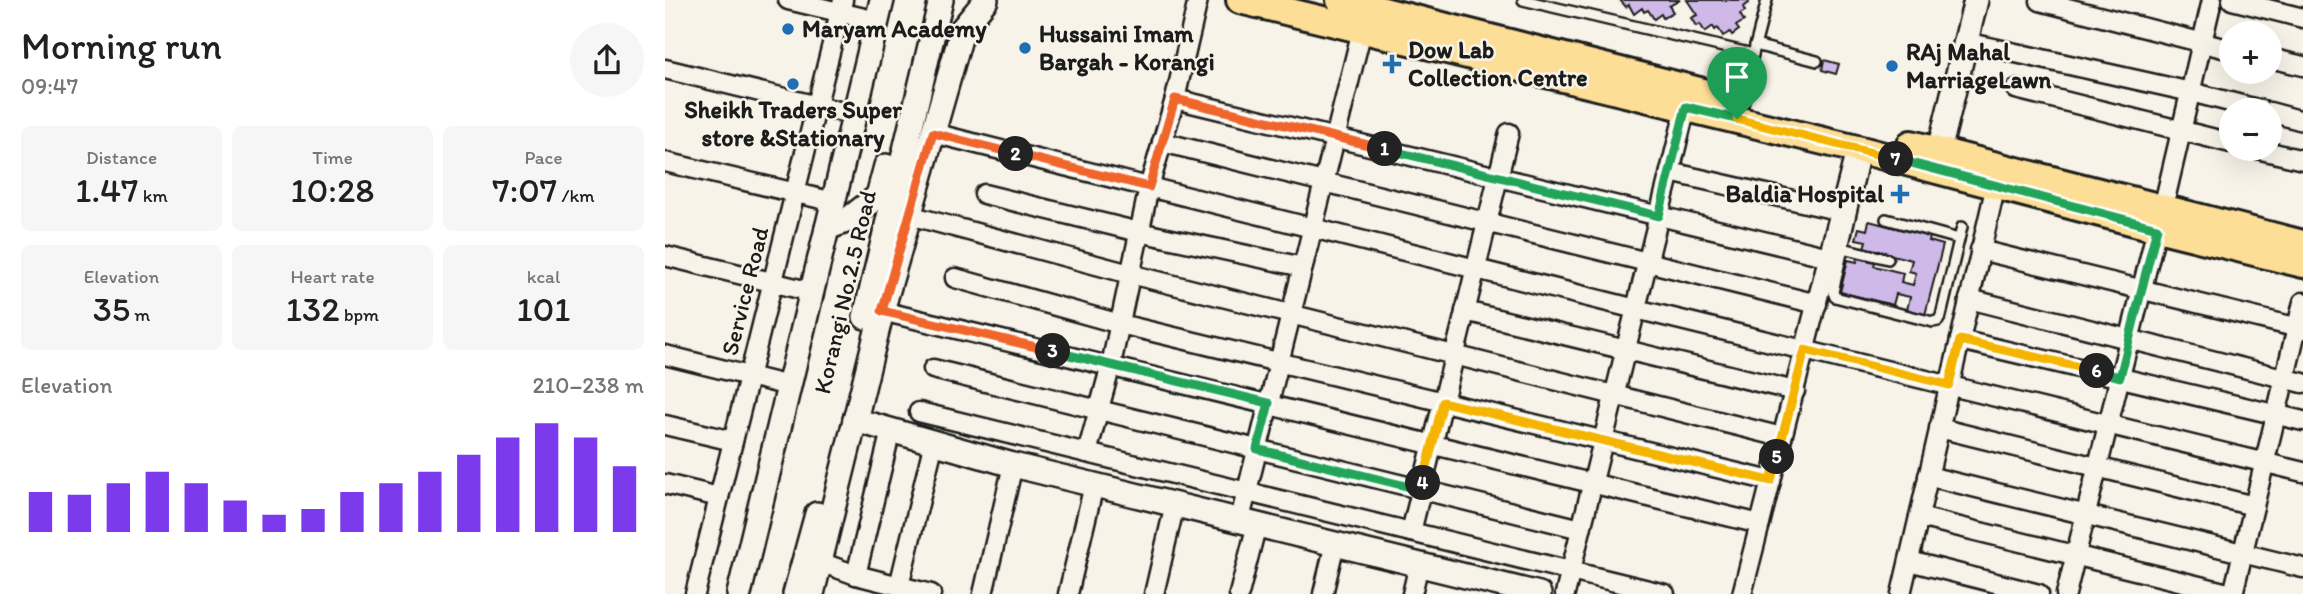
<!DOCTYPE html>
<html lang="en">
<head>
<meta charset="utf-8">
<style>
	body { margin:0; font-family:Itim,sans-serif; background:#f6f6f6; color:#202124; height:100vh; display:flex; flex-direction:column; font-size:26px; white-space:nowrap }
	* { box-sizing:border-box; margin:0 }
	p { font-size:23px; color:#757577 }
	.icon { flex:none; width:38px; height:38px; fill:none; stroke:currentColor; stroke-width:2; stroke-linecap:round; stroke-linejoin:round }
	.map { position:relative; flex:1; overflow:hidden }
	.details { display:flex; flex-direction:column; background:#fff; width:665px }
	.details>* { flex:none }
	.controls { position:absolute; left:1554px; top:21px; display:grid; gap:14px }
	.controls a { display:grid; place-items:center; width:63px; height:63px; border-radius:50%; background:#fff; box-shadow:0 7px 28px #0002; font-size:35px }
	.pin { position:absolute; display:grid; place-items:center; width:60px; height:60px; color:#fff; margin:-72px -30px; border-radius:50% 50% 50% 0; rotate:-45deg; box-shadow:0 0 7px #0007 }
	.pin .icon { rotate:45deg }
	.km { position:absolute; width:35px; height:35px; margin:-18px; border-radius:50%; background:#222; color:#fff; font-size:19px; line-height:35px; text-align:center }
	.round { display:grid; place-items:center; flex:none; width:74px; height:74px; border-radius:37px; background:#f6f6f6 }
	.head { display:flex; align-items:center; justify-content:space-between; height:119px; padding:0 21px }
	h1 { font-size:38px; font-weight:600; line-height:52px }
	.figures { display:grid; grid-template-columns:repeat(3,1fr); gap:10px; height:119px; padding:7px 21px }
	.figures div { display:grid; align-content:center; border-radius:10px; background:#f6f6f6; text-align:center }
	.figures b { font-size:35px; font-weight:600 }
	.figures small { font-size:19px; font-weight:400 }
	.figures p { font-size:19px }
	.chart { height:196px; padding:14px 21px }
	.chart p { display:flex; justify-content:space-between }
	.chart svg { width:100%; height:126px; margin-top:7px; stroke:#7c3aed; stroke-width:6 }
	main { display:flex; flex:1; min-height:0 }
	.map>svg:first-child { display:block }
	.building { fill:#ceb9e9; stroke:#1c1c1c; stroke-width:2 }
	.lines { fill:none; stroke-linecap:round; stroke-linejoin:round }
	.lane-casing { stroke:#1c1c1c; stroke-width:14 }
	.street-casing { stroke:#1c1c1c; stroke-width:23 }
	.secondary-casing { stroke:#1c1c1c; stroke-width:28 }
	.primary-casing { stroke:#1c1c1c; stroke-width:32 }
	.lane { stroke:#f7f3e8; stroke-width:9 }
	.street { stroke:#f7f3e8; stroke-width:18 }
	.secondary { stroke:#f7f3e8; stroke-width:23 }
	.primary { stroke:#fdde96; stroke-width:26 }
	.split-1-casing { stroke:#fff; stroke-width:14 }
	.split-2-casing { stroke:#fff; stroke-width:14 }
	.split-3-casing { stroke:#fff; stroke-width:14 }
	.split-4-casing { stroke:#fff; stroke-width:14 }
	.split-5-casing { stroke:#fff; stroke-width:14 }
	.split-6-casing { stroke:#fff; stroke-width:14 }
	.split-7-casing { stroke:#fff; stroke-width:14 }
	.split-8-casing { stroke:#fff; stroke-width:14 }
	.split-1 { stroke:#22a559; stroke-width:9 }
	.split-2 { stroke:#f0652b; stroke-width:9 }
	.split-3 { stroke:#f0652b; stroke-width:9 }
	.split-4 { stroke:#22a559; stroke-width:9 }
	.split-5 { stroke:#f5b400; stroke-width:9 }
	.split-6 { stroke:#f5b400; stroke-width:9 }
	.split-7 { stroke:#22a559; stroke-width:9 }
	.split-8 { stroke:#f5b400; stroke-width:9 }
	.poi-dot { fill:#1f6fb2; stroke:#f7f3e8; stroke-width:2.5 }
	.labels { text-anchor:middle; stroke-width:5; stroke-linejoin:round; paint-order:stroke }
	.poi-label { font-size:24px; font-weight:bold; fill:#1c1c1c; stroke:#f7f3e8; text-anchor:start }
	.street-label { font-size:24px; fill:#1c1c1c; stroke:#f7f3e8 }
</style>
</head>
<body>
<main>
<section class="details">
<div class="head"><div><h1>Morning run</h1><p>09:47</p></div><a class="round"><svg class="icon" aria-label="share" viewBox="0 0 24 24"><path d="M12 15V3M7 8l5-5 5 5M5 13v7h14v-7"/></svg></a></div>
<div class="figures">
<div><p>Distance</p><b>1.47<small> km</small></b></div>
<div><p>Time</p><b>10:28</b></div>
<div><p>Pace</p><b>7:07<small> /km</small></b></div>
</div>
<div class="figures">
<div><p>Elevation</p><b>35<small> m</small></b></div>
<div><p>Heart rate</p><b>132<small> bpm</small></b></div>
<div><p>kcal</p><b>101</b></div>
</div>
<div class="chart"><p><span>Elevation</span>210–238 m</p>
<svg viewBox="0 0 160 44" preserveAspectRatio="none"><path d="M5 44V30M15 44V31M25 44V27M35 44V23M45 44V27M55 44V33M65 44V38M75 44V36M85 44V30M95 44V27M105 44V23M115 44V17M125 44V11M135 44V6M145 44V11M155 44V21"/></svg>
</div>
</section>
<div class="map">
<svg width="1638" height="594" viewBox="0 0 1638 594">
	<rect width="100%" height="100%" fill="#f7f3e8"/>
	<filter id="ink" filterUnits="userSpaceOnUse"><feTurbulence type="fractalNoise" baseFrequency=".0143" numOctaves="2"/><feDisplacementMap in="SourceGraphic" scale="14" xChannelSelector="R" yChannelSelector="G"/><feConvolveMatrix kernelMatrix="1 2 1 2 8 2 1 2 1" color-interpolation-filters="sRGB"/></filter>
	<g filter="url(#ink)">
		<g class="building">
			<polygon points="955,0 1015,0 1004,6 1008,12 998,18 996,14 989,19 983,10 979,12 977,8 969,14 964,5 961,7"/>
			<polygon points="1022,0 1083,0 1084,3 1078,7 1080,11 1075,14 1079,21 1071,26 1074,30 1067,35 1065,32 1058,36 1053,28 1050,30 1048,26 1040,32 1035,24 1031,26 1026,18 1032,15"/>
			<polygon points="1159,60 1174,64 1171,74 1157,70"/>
			<polygon points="1204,221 1265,237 1264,241 1278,245 1260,315 1242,310 1245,297 1231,294 1228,305 1175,292 1183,260 1192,262 1193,258 1210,262 1209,266 1238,273 1236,282 1248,285 1251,273 1244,271 1247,260 1199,248 1201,241 1191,239 1194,228 1202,230"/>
		</g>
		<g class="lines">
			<g class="lane-casing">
				<g id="lane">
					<polyline points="858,0 1088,54"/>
					<polyline points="1090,45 1152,61"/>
					<polyline points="1076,101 1102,0"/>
					<polyline points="1200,152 1168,292 1170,297 1268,322 1273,321 1276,316 1297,227"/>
					<polyline points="1221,219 1294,239"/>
					<polyline points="1178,248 1223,259"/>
				</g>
			</g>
			<g class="street-casing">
				<g id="street">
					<polyline points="123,0 212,21"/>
					<polyline points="533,0 510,99 1164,257"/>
					<polyline points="1567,0 1638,18"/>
					<polyline points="1375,1 1566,50"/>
					<polyline points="1301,42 1526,92 1596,110"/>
					<polyline points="1605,58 1638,66"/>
					<polyline points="0,69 190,115"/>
					<polyline points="1351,89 1566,143"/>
					<polyline points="1605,112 1638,121"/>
					<polyline points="268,133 971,309 1638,472"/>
					<polyline points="497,142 1152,304"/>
					<polyline points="1592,149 1638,160"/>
					<polyline points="0,162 169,202"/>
					<polyline points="1005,172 1176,211"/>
					<polyline points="319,194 474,232 638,267"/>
					<polyline points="1498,208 1547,0"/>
					<polyline points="244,215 465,274 1117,437"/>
					<polyline points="1315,250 1638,329"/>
					<polyline points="0,256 147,292"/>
					<polyline points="290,278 455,324 1106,481"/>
					<polyline points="1304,299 1638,383"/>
					<polyline points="217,311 1095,524"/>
					<polyline points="800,311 1130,391"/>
					<polyline points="1295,340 1638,421"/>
					<polyline points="0,355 124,386"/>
					<polyline points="268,369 916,529"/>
					<polyline points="254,412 1000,594"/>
					<polyline points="0,425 68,441"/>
					<polyline points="1274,428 1589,506"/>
					<polyline points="422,453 446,365 484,187 510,99"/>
					<polyline points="1263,476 1638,568"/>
					<polyline points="0,484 54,497"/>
					<polyline points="1254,517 1567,594"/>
					<polyline points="575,519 697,30"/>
					<polyline points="746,532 844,133"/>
					<polyline points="1244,561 1374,594"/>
					<polyline points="155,562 191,575 266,594"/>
					<polyline points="191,575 226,430"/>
					<polyline points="234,586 269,442"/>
					<polyline points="30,594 178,0"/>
					<polyline points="318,594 348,465"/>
					<polyline points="403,594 429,485"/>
					<polyline points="489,594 510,504"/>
					<polyline points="574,594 592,524"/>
					<polyline points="658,594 670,543"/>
					<polyline points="747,594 754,564"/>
					<polyline points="900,594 1021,107"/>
					<polyline points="1077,594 1191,149"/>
					<polyline points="1236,594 1331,185"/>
					<polyline points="1401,594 1492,228"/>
					<polyline points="1568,594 1638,302"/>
				</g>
			</g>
			<g class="secondary-casing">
				<g id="secondary">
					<polyline points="1274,151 1311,0"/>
					<polyline points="162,228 181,221 213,196 221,166"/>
					<polyline points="200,317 276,0"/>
					<polyline points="190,420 348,465 874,594"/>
					<polyline points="74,594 217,0"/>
					<polyline points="130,594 152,514"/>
					<polyline points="147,594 217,311 298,28 321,0"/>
				</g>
			</g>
			<g class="primary-casing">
				<g id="primary">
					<polyline points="575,0 1200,151 1492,228 1638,264"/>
					<polyline points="675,0 1070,100"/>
					<polyline points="1246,144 1638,244"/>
				</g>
			</g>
			<use href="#lane" class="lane"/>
			<use href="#street" class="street"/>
			<use href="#secondary" class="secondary"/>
			<use href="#primary" class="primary"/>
		</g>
	</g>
	<g class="lines" filter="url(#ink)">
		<g class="split-1-casing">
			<polyline id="split-1" points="720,149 994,216 1021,107 1072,119"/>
		</g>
		<g class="split-2-casing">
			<polyline id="split-2" points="351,154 484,187 510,99 720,149"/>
		</g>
		<g class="split-3-casing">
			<polyline id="split-3" points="351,154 268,133 217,311 388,351"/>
		</g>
		<g class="split-4-casing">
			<polyline id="split-4" points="388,351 604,403 592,449 757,490 758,483"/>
		</g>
		<g class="split-5-casing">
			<polyline id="split-5" points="758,483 778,402 1106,481 1112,457"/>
		</g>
		<g class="split-6-casing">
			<polyline id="split-6" points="1112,457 1140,350 1284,385 1295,340 1432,371"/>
		</g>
		<g class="split-7-casing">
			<polyline id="split-7" points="1231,159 1492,228 1455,377 1432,371"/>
		</g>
		<g class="split-8-casing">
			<polyline id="split-8" points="1072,119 1231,159"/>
		</g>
		<use href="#split-1" class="split-1"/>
		<use href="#split-2" class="split-2"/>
		<use href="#split-3" class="split-3"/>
		<use href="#split-4" class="split-4"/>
		<use href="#split-5" class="split-5"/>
		<use href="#split-6" class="split-6"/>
		<use href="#split-7" class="split-7"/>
		<use href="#split-8" class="split-8"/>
	</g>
	<g class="poi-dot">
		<circle cx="123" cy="29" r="7"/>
		<circle cx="360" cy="48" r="7"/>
		<path d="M723.5 53.5h7v7h7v7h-7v7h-7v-7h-7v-7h7z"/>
		<circle cx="1227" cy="66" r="7"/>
		<circle cx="128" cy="84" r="7"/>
		<path d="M1231.5 183.5h7v7h7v7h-7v7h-7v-7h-7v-7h7z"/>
	</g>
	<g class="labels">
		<g class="poi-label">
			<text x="137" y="37">Maryam Academy</text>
			<text x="374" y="42">Hussaini Imam<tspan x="374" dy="28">Bargah - Korangi</tspan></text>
			<text x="743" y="58">Dow Lab<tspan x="743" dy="28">Collection Centre</tspan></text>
			<text x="1241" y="60">RAj Mahal<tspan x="1241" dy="28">MarriageLawn</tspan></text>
			<text x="128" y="118" text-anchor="middle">Sheikh Traders Super<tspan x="128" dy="28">store &amp;Stationary</tspan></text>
			<text x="1219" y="202" text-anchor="end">Baldia Hospital</text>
		</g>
		<g class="street-label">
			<text transform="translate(80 291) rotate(-76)" y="8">Service Road</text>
			<text transform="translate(180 292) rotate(-77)" y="8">Korangi No.2.5 Road</text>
		</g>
	</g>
</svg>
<div class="controls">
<a>+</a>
<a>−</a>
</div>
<div class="pin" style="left:1072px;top:119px;background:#1e9e55"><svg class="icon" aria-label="arrive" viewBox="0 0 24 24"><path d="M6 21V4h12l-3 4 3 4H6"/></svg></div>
<b class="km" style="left:720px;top:149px">1</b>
<b class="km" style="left:351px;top:154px">2</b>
<b class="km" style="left:388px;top:351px">3</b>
<b class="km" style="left:758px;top:483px">4</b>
<b class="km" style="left:1112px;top:457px">5</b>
<b class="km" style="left:1432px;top:371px">6</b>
<b class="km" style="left:1231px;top:159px">7</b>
</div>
</main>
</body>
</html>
